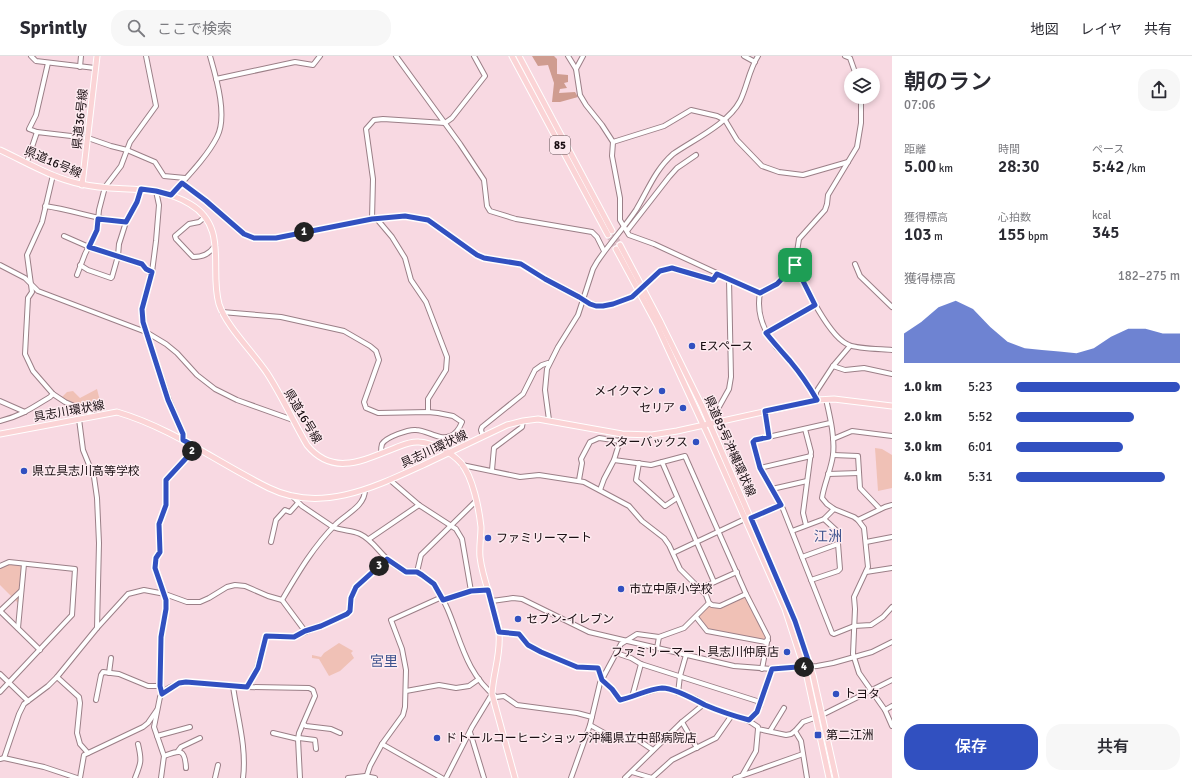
<!DOCTYPE html>
<html lang="ja">
<head>
<meta charset="utf-8">
<style>
	body { margin:0; font-family:Signika,"Noto Sans JP",sans-serif; background:#f7f7f7; color:#2b2b33; height:100vh; display:flex; flex-direction:column; font-size:15px; white-space:nowrap }
	* { box-sizing:border-box; margin:0 }
	p { font-size:13px; color:#7c7c81 }
	.icon { flex:none; width:22px; height:22px; fill:none; stroke:currentColor; stroke-width:2; stroke-linecap:round; stroke-linejoin:round }
	.map { position:relative; flex:1; overflow:hidden }
	.drawer { display:flex; flex-direction:column; background:#fff; width:300px }
	.drawer>* { flex:none }
	.controls { position:absolute; left:844px; top:12px; display:grid; gap:8px }
	.controls a { display:grid; place-items:center; width:36px; height:36px; border-radius:50%; background:#fff; box-shadow:0 2px 6px #0003; font-size:20px }
	.pin { position:absolute; display:grid; place-items:center; width:34px; height:34px; color:#fff; margin:-17px; border-radius:8px; box-shadow:0 2px 6px #0006 }
	.km { position:absolute; width:20px; height:20px; margin:-10px; border-radius:50%; background:#222; color:#fff; font-size:11px; line-height:20px; text-align:center }
	.round { display:grid; place-items:center; flex:none; width:42px; height:42px; border-radius:16px; background:#f7f7f7 }
	.headline { display:flex; align-items:center; justify-content:space-between; height:68px; padding:0 12px }
	h1 { font-size:22px; font-weight:600; line-height:30px }
	.metrics { display:grid; grid-template-columns:repeat(3,1fr); gap:6px; height:68px; padding:4px 12px }
	.metrics div { display:grid; align-content:center }
	.metrics b { font-size:17px; font-weight:600 }
	.metrics small { font-size:11px; font-weight:400 }
	.metrics p { font-size:11px }
	.chart { height:112px; padding:8px 12px }
	.chart p { display:flex; justify-content:space-between }
	.chart svg { width:100%; height:72px; margin-top:4px; fill:#3150c0; opacity:.7 }
	.cta { display:flex; gap:8px; margin-top:auto; padding:8px 12px }
	.cta a { flex:1; height:46px; border-radius:16px; background:#3150c0; color:#fff; font-size:16px; font-weight:600; line-height:46px; text-align:center }
	.cta a+a { background:#f7f7f7; color:#2b2b33 }
	ul { padding:0 12px; list-style:none; font-size:13px }
	li { display:grid; grid-template-columns:64px 48px 1fr; align-items:center; height:30px }
	li i { height:10px; border-radius:5px; background:#3150c0 }
	header { display:flex; align-items:center; gap:24px; box-sizing:border-box; height:56px; padding:0 20px; background:#fff; border-bottom:1px solid #e1e1e2 }
	header strong { font-size:19px }
	nav { display:flex; gap:22px; margin-inline-start:auto; font-size:14px }
	.search { width:280px; height:36px; background:#f7f7f7; display:flex; align-items:center; gap:10px; box-sizing:border-box; padding:0 14px; border-radius:16px; color:#7c7c81; font-size:15px }
	main { display:flex; flex:1; min-height:0 }
	.map>svg:first-child { display:block }
	.green { fill:#f0c1b6 }
	.forest { fill:#cf9c90 }
	.lines { fill:none; stroke-linecap:round; stroke-linejoin:round }
	.major-tunnel { stroke:#d7bbc3; stroke-width:5; stroke-dasharray:5 2.5; stroke-linecap:butt }
	.minor-casing { stroke:#9b7f87; stroke-width:6 }
	.major-casing { stroke:#fff; stroke-width:7 }
	.minor { stroke:#fff; stroke-width:4 }
	.major { stroke:#fbd4d6; stroke-width:5 }
	.minor-bridge-casing { stroke:#9b7f87; stroke-width:6; stroke-linecap:butt }
	.minor-bridge { stroke:#fff; stroke-width:4 }
	.route-casing { stroke:#fff; stroke-width:8 }
	.route { stroke:#3150c0; stroke-width:5 }
	.poi-dot { fill:#3150c0; stroke:#fdeaef; stroke-width:1.5 }
	.labels { text-anchor:middle; stroke-width:3; stroke-linejoin:round; paint-order:stroke }
	.shield { fill:#fdeaef; stroke:#5e5155; stroke-width:1 }
	.shield-label { font-size:11px; font-weight:bold; fill:#1a0f13 }
	.street-label { font-size:12px; fill:#1a0f13; stroke:#fdeaef }
	.poi-label { font-size:12px; fill:#1a0f13; stroke:#fdeaef; text-anchor:start }
	.quarter-label { font-size:14px; fill:#3d528d; stroke:#fdeaef }
</style>
</head>
<body>
<header>
<strong>Sprintly</strong>
<div class="search"><svg class="icon" aria-label="search" viewBox="0 0 24 24"><circle cx="10" cy="10" r="6"/><path d="M15 15l6 6"/></svg>ここで検索</div>
<nav><a>地図</a><a>レイヤ</a><a>共有</a></nav>
</header>
<main>
<div class="map">
<svg width="892" height="722" viewBox="0 0 892 722">
	<rect width="100%" height="100%" fill="#f8d9e2"/>
	<g class="green">
		<polygon points="97,333 100,345 97,350 100,359 60,343 67,336 73,335 80,342"/>
		<polygon points="875,392 882,393 892,399 892,432 878,435"/>
		<polygon points="9,506 24,508 20,549 0,529 0,510"/>
		<polygon points="750,539 768,580 765,586 706,574 696,560 709,547 720,550"/>
		<polygon points="339,587 353,595 351,597 354,602 340,615 329,620 319,603 312,602 312,599 321,601 324,597"/>
	</g>
	<polygon class="forest" points="532,0 554,0 557,3 557,18 568,19 568,26 564,27 567,32 560,33 559,37 575,36 578,41 560,46 552,46 554,27 548,9 538,10"/>
	<g class="lines">
		<g class="major-tunnel">
			<polyline points="612,175 620,189"/>
			<polyline points="608,179 616,193"/>
		</g>
		<g class="minor-casing">
			<g id="minor">
				<polyline points="31,0 36,5 95,12"/>
				<polyline points="396,0 460,88 484,124 487,150 490,155 516,163 592,176 597,181 604,195"/>
				<path d="M 568,0 L 576,13 L 580,39 L 586,49 L 602,69 L 613,86 L 612,100 L 620,142 L 620,164 L 629,179 L 654,188 L 760,237 L 777,228 L 795,209 C 804,228 829,282 849,289 C 858,293 882,293 892,294"/>
				<polyline points="744,0 755,6"/>
				<polyline points="845,0 850,2 856,19"/>
				<polyline points="80,11 81,0"/>
				<polyline points="576,13 583,0"/>
				<polyline points="216,23 295,6 313,9 320,0"/>
				<polyline points="37,76 29,73 36,59 48,7"/>
				<polyline points="613,86 664,70 691,54 717,60 725,64 737,84 762,110 779,116 803,119 848,106"/>
				<polyline points="27,106 37,76 88,82 111,90 127,94 155,106 164,120 185,122"/>
				<polyline points="53,119 42,166 27,199 32,236 28,242 25,298 33,315 53,338 65,346 97,360"/>
				<polyline points="182,127 206,145 244,178 254,182 276,182 372,163 405,160 428,164 477,199 484,202 521,208 545,223 579,241 590,248 603,250 613,248 632,241"/>
				<polyline points="156,135 159,149 156,185 152,216 142,253 143,266 169,344 183,378 183,384"/>
				<path d="M 171,139 C 186,122 207,101 217,81 C 228,60 216,21 210,0"/>
				<path d="M 45,150 C 74,154 97,164 126,166"/>
				<path d="M 205,161 L 199,166 L 189,168 L 175,180 L 176,183 L 193,201 C 203,201 209,198 215,190"/>
				<polyline points="376,162 392,181 405,202 411,224 426,246 447,301 446,314 428,343 428,356"/>
				<polyline points="372,163 373,123 366,73 374,64 383,63 445,67 452,62 485,20 474,0"/>
				<polyline points="627,175 669,121 677,112 696,99"/>
				<polyline points="64,180 89,191 142,208 146,213 152,216"/>
				<polyline points="855,208 860,220 892,251"/>
				<polyline points="0,209 25,222 38,235 146,276 166,288 177,297 197,319 215,333 237,344 293,364"/>
				<polyline points="80,209 88,214 111,222 112,221 118,200 119,188 126,166 137,146 141,133"/>
				<polyline points="795,209 799,183 825,154 827,148 828,139 857,91 861,67 861,41"/>
				<polyline points="77,219 85,198 97,174 99,154 105,131 121,110 130,86 156,50 146,0"/>
				<polyline points="647,226 660,215 672,212 713,224 717,218"/>
				<path d="M 760,237 C 756,258 764,276 777,292 C 782,297 788,302 792,308 C 801,319 809,331 817,344"/>
				<path d="M 222,256 L 281,261 L 344,275 L 370,290 L 376,295 L 379,304 L 364,346 L 366,352 L 378,357 L 428,356 L 438,357 L 453,360 L 462,366 C 460,371 456,378 450,380 C 440,385 427,374 416,374 C 409,373 386,381 382,388 C 381,391 381,394 381,397"/>
				<polyline points="766,277 815,249"/>
				<polyline points="833,310 845,314 864,312 892,318"/>
				<polyline points="816,342 816,336 833,310 850,290"/>
				<path d="M 826,343 C 830,361 835,381 833,399 C 831,414 824,428 822,442 L 827,448 L 834,453 L 854,461 L 858,464 L 864,472 L 868,511 L 854,541 L 855,553 L 853,598 L 859,617 L 885,654 L 892,670"/>
				<polyline points="0,345 25,356"/>
				<polyline points="765,355 769,381"/>
				<polyline points="79,363 83,394 94,421 97,442 99,487 97,572"/>
				<path d="M 549,364 L 545,334 L 547,313 L 558,291 L 578,259 L 593,213 L 597,206 C 609,188 624,172 636,154 C 648,134 655,114 673,98 C 693,84 728,68 740,45 C 747,31 749,14 758,0"/>
				<path d="M 0,365 C 21,360 32,352 50,341 L 53,338"/>
				<polyline points="710,367 729,333 731,321 729,223"/>
				<polyline points="830,367 755,384 753,386 760,412 783,453 832,577 834,578 854,570 871,569 883,561 892,551"/>
				<polyline points="805,373 811,396 803,457 806,469"/>
				<polyline points="483,380 481,374 482,371 523,338 535,314 542,309 548,307"/>
				<polyline points="833,383 852,375 892,380"/>
				<polyline points="833,399 858,400 860,432 880,453"/>
				<polyline points="614,404 651,409 685,400 746,538 768,581 762,613"/>
				<polyline points="662,406 714,526"/>
				<polyline points="639,407 636,424 665,450 677,442"/>
				<polyline points="462,409 520,421 539,419 584,426 629,450 642,465 664,482 669,489 680,513 706,539 709,547 712,549 720,550 746,538"/>
				<polyline points="760,412 811,400"/>
				<polyline points="492,414 494,392 522,371 523,365"/>
				<polyline points="828,418 859,417"/>
				<polyline points="390,424 419,449 456,473 462,483 471,535"/>
				<polyline points="579,424 582,407 581,403 590,386 599,382 620,385"/>
				<polyline points="772,433 807,425"/>
				<polyline points="600,434 604,423 614,404 622,378"/>
				<path d="M 292,440 L 302,450 L 333,471 C 342,475 352,474 360,478 C 375,485 381,501 396,510 C 399,512 403,515 406,516 C 410,517 415,515 418,517 C 424,519 432,525 435,530 C 460,566 458,611 496,641 L 504,640 L 517,649 L 577,657 L 592,661"/>
				<polyline points="751,462 781,449"/>
				<polyline points="858,464 885,451 892,449"/>
				<polyline points="792,475 824,463 834,453"/>
				<polyline points="369,483 419,449"/>
				<polyline points="271,486 276,464 285,454 290,456 298,447"/>
				<polyline points="866,486 892,481"/>
				<polyline points="673,497 745,463"/>
				<polyline points="802,501 838,488"/>
				<polyline points="0,510 9,506 75,513 72,559 0,636"/>
				<polyline points="417,516 421,499 476,445"/>
				<polyline points="866,516 892,512"/>
				<polyline points="811,524 838,515 840,513 837,475 824,463"/>
				<polyline points="699,533 737,516"/>
				<path d="M 282,544 C 298,517 313,491 336,468 C 346,458 365,450 365,434"/>
				<polyline points="443,544 471,535 488,534"/>
				<polyline points="492,545 513,542 522,543 589,576 734,610 772,613 817,610 833,607 872,596 892,586"/>
				<polyline points="0,555 40,594"/>
				<polyline points="0,555 21,535"/>
				<polyline points="696,561 707,575 765,586 768,584"/>
				<polyline points="18,572 24,508"/>
				<polyline points="499,576 519,578 528,589 541,596 577,611 598,612 602,624 612,633 620,644 661,632 669,633 696,643 704,648 732,659 749,665 758,671 758,673 786,679 791,678 795,675 803,666 817,661"/>
				<polyline points="657,592 659,581"/>
				<polyline points="616,597 631,602 641,608 757,645 760,650"/>
				<polyline points="109,617 111,602"/>
				<polyline points="0,618 28,645"/>
				<polyline points="57,621 79,641 80,647 77,677 80,688 88,697"/>
				<path d="M 233,630 C 237,660 247,691 243,722"/>
				<polyline points="247,631 257,612 266,580 294,581 347,558 350,555 351,542 356,531 387,503"/>
				<polyline points="406,635 439,629 456,632 469,630 479,623"/>
				<polyline points="161,637 160,630 161,581 166,553 166,544 155,512 156,502 160,496 159,468 166,449 166,424 189,399 195,390"/>
				<polyline points="678,637 680,620 686,599"/>
				<polyline points="632,641 641,608"/>
				<polyline points="96,644 101,619 103,616 119,618 148,630 160,630"/>
				<polyline points="885,654 892,650"/>
				<polyline points="822,659 892,624"/>
				<polyline points="749,665 757,656 772,613"/>
				<polyline points="682,666 697,692"/>
				<polyline points="303,668 306,670 331,673 340,677"/>
				<polyline points="590,669 608,679 638,684 653,694"/>
				<polyline points="770,675 784,652"/>
				<polyline points="795,675 801,685 807,722"/>
				<polyline points="470,676 484,722"/>
				<polyline points="273,677 298,683"/>
				<polyline points="157,680 190,671"/>
				<polyline points="299,682 315,684 316,693"/>
				<polyline points="382,688 442,722"/>
				<polyline points="178,695 181,691 200,682"/>
				<path d="M 164,700 C 180,694 185,692 186,712"/>
				<polyline points="4,702 19,658 24,648 48,630 57,621 97,572 128,538 144,534 165,538 187,546 200,546 209,542 227,531 235,529 245,530 268,540 282,544 305,575"/>
				<polyline points="0,703 4,702 44,711 77,722"/>
				<polyline points="632,716 652,722"/>
				<polyline points="743,718 756,695 758,673"/>
				<polyline points="80,722 84,699 143,671 148,667 157,654"/>
				<path d="M 135,722 C 141,707 142,705 138,688"/>
				<path d="M 161,722 L 164,700 L 154,671 L 160,641 C 164,632 176,628 186,626 L 247,631 L 309,632 L 313,634 L 315,640 L 299,677 L 298,683 L 300,722"/>
				<polyline points="215,722 218,709"/>
				<polyline points="348,722 365,720 375,722"/>
				<polyline points="366,722 370,710 382,688 403,659 405,651 406,614 402,593 391,564 442,541"/>
				<polyline points="446,722 472,671 492,638"/>
				<polyline points="571,722 590,669 600,627 621,588 637,578 659,581 684,572 709,547"/>
				<polyline points="625,722 682,666 704,648"/>
				<polyline points="652,722 672,704 716,682 732,659"/>
				<polyline points="735,722 803,698"/>
			</g>
		</g>
		<g class="major-casing">
			<g id="major">
				<polyline points="512,0 608,179"/>
				<polyline points="519,0 612,175"/>
				<path d="M 0,94 C 26,106 52,122 81,128 C 118,137 155,127 190,148 C 229,171 209,213 219,248 C 226,270 253,296 267,317 C 282,340 293,365 307,389 C 333,421 364,404 395,392 C 403,389 410,385 419,386 C 434,387 451,396 461,407 C 473,421 479,453 481,471 C 481,481 479,491 480,501 C 483,528 497,552 499,578 C 501,598 493,618 492,638 L 515,722"/>
				<polyline points="82,129 97,0"/>
				<polyline points="620,189 661,267 702,350 795,565 813,619 836,722"/>
				<polyline points="616,193 657,269 711,386 785,553 807,621 829,722"/>
				<path d="M 0,378 L 117,356 C 172,372 218,407 269,432 C 322,458 377,430 425,408 C 452,395 480,382 507,369 L 523,365 L 538,363 L 622,378 L 652,379 L 677,375 L 817,344 L 834,343 L 892,350"/>
			</g>
		</g>
		<use href="#minor" class="minor"/>
		<use href="#major" class="major"/>
		<g class="minor-bridge-casing">
			<polyline id="minor-bridge" points="632,241 647,226"/>
		</g>
		<use href="#minor-bridge" class="minor-bridge"/>
	</g>
	<g class="lines">
		<g class="route-casing">
			<path id="route" d="M 182,127 L 206,145 L 244,178 L 254,182 L 276,182 L 372,163 L 405,160 L 428,164 L 477,199 L 484,202 L 521,208 L 545,223 L 579,241 L 590,248 L 596,250 L 603,250 L 613,248 L 632,241 L 660,215 L 672,212 L 713,224 L 717,218 L 760,237 L 777,228 L 795,209 L 815,249 L 766,277 C 774,287 782,296 790,305 C 800,317 809,330 817,344 L 765,355 L 769,381 L 755,384 L 753,386 L 760,412 L 781,449 L 751,462 L 795,565 L 810,610 L 772,613 L 757,656 L 749,664 C 734,660 719,655 705,649 C 694,643 674,632 662,632 C 648,633 634,641 620,644 L 612,633 L 602,624 L 598,612 L 577,611 L 541,596 L 528,589 L 519,578 L 499,576 L 488,534 L 471,535 L 443,544 L 434,528 L 422,519 L 417,516 L 406,516 L 387,503 L 356,531 L 351,542 L 350,555 L 347,558 L 321,570 L 305,575 L 294,581 L 266,580 L 258,612 L 247,631 L 186,626 L 179,627 L 162,638 L 160,630 L 161,581 L 166,553 L 166,544 L 155,512 L 156,502 L 160,496 L 159,468 L 166,449 L 166,424 L 189,399 L 194,390 L 183,384 L 183,378 L 168,344 L 143,266 L 142,253 L 152,216 L 146,213 L 142,208 L 89,191 L 97,174 L 98,163 L 126,166 L 137,146 L 141,133 L 156,135 L 171,139 Z"/>
		</g>
		<use href="#route" class="route"/>
	</g>
	<g class="poi-dot">
		<circle cx="692" cy="290" r="4"/>
		<circle cx="662" cy="335" r="4"/>
		<circle cx="683" cy="352" r="4"/>
		<circle cx="696" cy="386" r="4"/>
		<circle cx="24" cy="415" r="4"/>
		<circle cx="488" cy="482" r="4"/>
		<circle cx="621" cy="533" r="4"/>
		<circle cx="518" cy="563" r="4"/>
		<circle cx="787" cy="596" r="4"/>
		<circle cx="836" cy="638" r="4"/>
		<rect x="814" y="675" width="8" height="8" rx="2"/>
		<circle cx="437" cy="682" r="4"/>
	</g>
	<g class="labels">
		<rect class="shield" x="550" y="80" width="20" height="18" rx="3"/>
		<g class="shield-label">
			<text x="560" y="93">85</text>
		</g>
		<g class="street-label">
			<text transform="translate(80 63) rotate(-84)" y="4">県道36号線</text>
			<text transform="translate(53 106) rotate(23)" y="4">県道16号線</text>
			<text transform="translate(69 355) rotate(-10)" y="4">具志川環状線</text>
			<text transform="translate(303 360) rotate(59)" y="4">県道16号線</text>
			<text transform="translate(730 390) rotate(66)" y="4">県道85号沖縄環状線</text>
			<text transform="translate(434 393) rotate(-25)" y="4">具志川環状線</text>
		</g>
		<g class="poi-label">
			<text x="700" y="294">Eスペース</text>
			<text x="654" y="339" text-anchor="end">メイクマン</text>
			<text x="675" y="356" text-anchor="end">セリア</text>
			<text x="688" y="390" text-anchor="end">スターバックス</text>
			<text x="32" y="419">県立具志川高等学校</text>
			<text x="496" y="486">ファミリーマート</text>
			<text x="629" y="537">市立中原小学校</text>
			<text x="526" y="567">セブン-イレブン</text>
			<text x="779" y="600" text-anchor="end">ファミリーマート具志川仲原店</text>
			<text x="844" y="642">トヨタ</text>
			<text x="826" y="683">第二江洲</text>
			<text x="445" y="686">ドトールコーヒーショップ沖縄県立中部病院店</text>
		</g>
		<g class="quarter-label">
			<text x="828" y="485">江洲</text>
			<text x="384" y="610">宮里</text>
		</g>
	</g>
</svg>
<div class="controls">
<a><svg class="icon" aria-label="layers" viewBox="0 0 24 24"><path d="M12 4l9 5-9 5-9-5zM3 14l9 5 9-5"/></svg></a>
</div>
<div class="pin" style="left:795px;top:209px;background:#1e9e55"><svg class="icon" aria-label="arrive" viewBox="0 0 24 24"><path d="M6 21V4h12l-3 4 3 4H6"/></svg></div>
<b class="km" style="left:304px;top:176px">1</b>
<b class="km" style="left:192px;top:395px">2</b>
<b class="km" style="left:379px;top:510px">3</b>
<b class="km" style="left:804px;top:611px">4</b>
</div>
<section class="drawer">
<div class="headline"><div><h1>朝のラン</h1><p>07:06</p></div><a class="round"><svg class="icon" aria-label="share" viewBox="0 0 24 24"><path d="M12 15V3M7 8l5-5 5 5M5 13v7h14v-7"/></svg></a></div>
<div class="metrics">
<div><p>距離</p><b>5.00<small> km</small></b></div>
<div><p>時間</p><b>28:30</b></div>
<div><p>ペース</p><b>5:42<small> /km</small></b></div>
</div>
<div class="metrics">
<div><p>獲得標高</p><b>103<small> m</small></b></div>
<div><p>心拍数</p><b>155<small> bpm</small></b></div>
<div><p>kcal</p><b>345</b></div>
</div>
<div class="chart"><p><span>獲得標高</span>182–275 m</p>
<svg viewBox="0 0 160 44" preserveAspectRatio="none"><path d="M0 44V26L10 19L20 10L30 6L40 11L50 22L60 31L70 35L80 36L90 37L100 38L110 35L120 28L130 23L140 23L150 26L160 26V44z"/></svg>
</div>
<ul>
<li><b>1.0 km</b>5:23<i style="width:100%"></i></li>
<li><b>2.0 km</b>5:52<i style="width:72%"></i></li>
<li><b>3.0 km</b>6:01<i style="width:65%"></i></li>
<li><b>4.0 km</b>5:31<i style="width:91%"></i></li>
</ul>
<div class="cta"><a>保存</a><a>共有</a></div>
</section>
</main>
</body>
</html>
